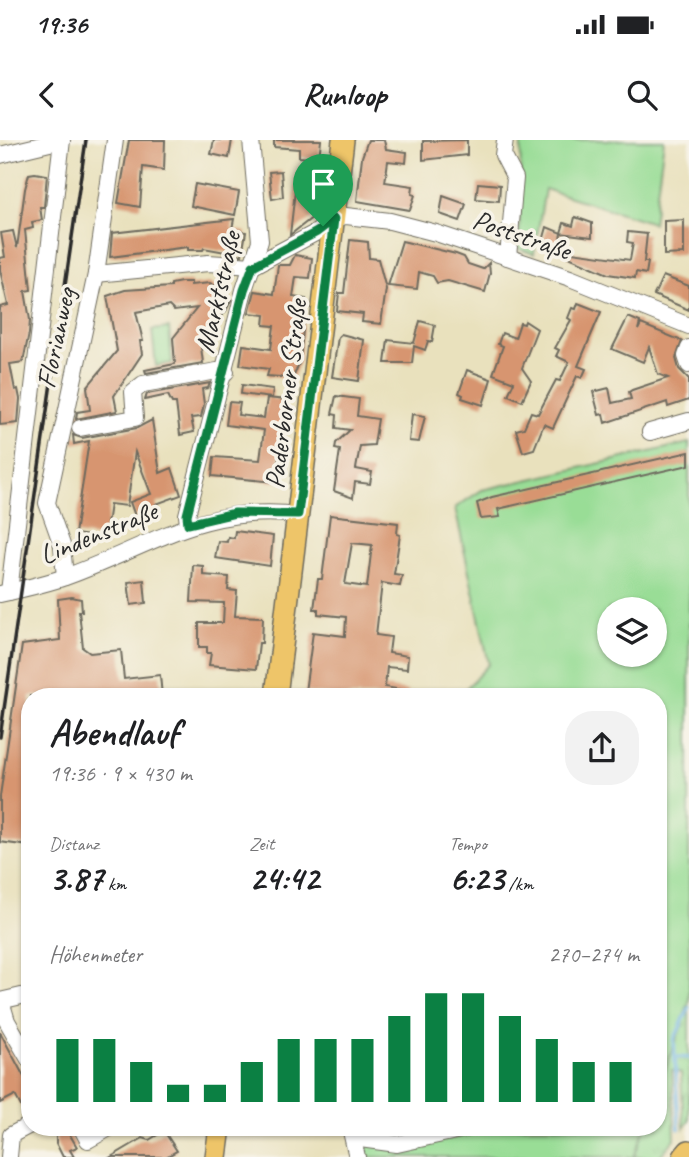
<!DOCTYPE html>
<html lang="de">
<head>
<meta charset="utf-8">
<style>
	body { margin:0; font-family:Caveat,sans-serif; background:#f2f2f2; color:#202124; height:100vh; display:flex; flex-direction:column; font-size:26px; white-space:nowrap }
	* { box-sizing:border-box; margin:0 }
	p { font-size:23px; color:#757577 }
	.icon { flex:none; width:38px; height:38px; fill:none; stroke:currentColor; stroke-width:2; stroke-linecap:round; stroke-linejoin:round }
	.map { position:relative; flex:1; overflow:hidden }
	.drawer { position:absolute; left:21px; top:548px; width:646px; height:448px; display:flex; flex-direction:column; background:#fff; border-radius:28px; box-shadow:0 2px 5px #0004 }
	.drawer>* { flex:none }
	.controls { position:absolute; left:597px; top:457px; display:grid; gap:14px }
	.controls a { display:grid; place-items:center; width:70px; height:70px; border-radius:50%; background:#fff; box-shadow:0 2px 5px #0004; font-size:35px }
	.pin { position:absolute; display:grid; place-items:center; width:60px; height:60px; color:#fff; margin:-72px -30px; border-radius:50% 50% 50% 0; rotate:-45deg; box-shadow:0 0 7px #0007 }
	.pin .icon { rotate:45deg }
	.round { display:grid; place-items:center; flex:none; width:74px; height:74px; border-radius:28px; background:#f2f2f2 }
	.headline { display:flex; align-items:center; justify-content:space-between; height:119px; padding:0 28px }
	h1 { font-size:38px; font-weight:800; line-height:52px }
	.stats { display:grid; grid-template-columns:repeat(3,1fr); gap:10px; height:119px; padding:7px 28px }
	.stats div { display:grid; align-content:center }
	.stats b { font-size:35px; font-weight:800 }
	.stats small { font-size:19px; font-weight:400 }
	.stats p { font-size:19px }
	.chart { height:196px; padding:14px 28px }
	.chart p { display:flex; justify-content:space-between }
	.chart svg { width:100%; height:126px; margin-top:7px; stroke:#0b8043; stroke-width:6 }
	.status { display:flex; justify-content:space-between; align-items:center; height:49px; padding:0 35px; background:#fff; direction:ltr }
	.status svg { height:19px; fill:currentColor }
	header { display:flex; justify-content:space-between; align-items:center; height:91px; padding:0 28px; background:#fff; font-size:32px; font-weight:800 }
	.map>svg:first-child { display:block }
	.grass { fill:url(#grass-tufts); stroke:#628460; stroke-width:2 }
	.park { fill:#99dd96; stroke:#628460; stroke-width:2; fill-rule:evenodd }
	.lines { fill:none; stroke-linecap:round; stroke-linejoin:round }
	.stream { stroke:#6fb6e6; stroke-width:3.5 }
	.building { fill:#d7956f; fill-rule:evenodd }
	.minor-casing { stroke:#6e6b5e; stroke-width:18 }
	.major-casing { stroke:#6e6b5e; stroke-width:24 }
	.minor { stroke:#fff; stroke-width:16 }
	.major { stroke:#eec569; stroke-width:21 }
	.rail { stroke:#2b2b2b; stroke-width:3.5 }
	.route-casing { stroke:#fff; stroke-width:14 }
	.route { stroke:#0b8043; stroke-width:9 }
	.labels { text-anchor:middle; stroke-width:7; stroke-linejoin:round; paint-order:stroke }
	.street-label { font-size:28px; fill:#2b2b2b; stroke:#f7f3e8 }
</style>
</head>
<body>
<div class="status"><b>19:36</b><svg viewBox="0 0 49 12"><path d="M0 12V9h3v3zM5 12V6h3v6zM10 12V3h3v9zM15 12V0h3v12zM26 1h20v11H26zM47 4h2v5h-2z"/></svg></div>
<header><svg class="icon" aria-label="back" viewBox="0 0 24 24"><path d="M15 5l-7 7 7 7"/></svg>Runloop<svg class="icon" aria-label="search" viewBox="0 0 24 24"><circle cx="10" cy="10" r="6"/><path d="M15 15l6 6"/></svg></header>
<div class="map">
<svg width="689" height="1017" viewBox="0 0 689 1017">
	<defs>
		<pattern id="grass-tufts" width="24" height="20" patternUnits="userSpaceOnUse" patternTransform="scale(1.75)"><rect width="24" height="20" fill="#99dd96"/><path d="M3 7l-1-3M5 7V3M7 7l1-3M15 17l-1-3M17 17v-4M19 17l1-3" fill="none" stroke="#84be81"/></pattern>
	</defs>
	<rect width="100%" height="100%" fill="#f7f3e8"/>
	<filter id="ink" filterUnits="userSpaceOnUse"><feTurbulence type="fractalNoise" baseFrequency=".0143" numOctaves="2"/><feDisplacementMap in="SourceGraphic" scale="14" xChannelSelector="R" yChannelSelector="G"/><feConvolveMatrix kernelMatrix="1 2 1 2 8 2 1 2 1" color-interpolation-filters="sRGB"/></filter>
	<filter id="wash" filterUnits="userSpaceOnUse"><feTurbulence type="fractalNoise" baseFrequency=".00686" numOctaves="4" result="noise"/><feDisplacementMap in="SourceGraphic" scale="28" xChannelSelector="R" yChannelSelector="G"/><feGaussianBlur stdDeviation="1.57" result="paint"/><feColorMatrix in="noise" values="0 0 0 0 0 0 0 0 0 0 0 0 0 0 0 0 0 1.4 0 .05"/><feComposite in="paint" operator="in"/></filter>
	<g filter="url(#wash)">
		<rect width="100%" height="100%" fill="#e9e1bd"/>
		<polygon class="grass" points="689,866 689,981 684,988 681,933 672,930 675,999 659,1017 634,1017 645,987 658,987 658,950"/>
		<g class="park">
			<polygon points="521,0 664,0 653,83 545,49 534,114 519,109"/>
			<polygon points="169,188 172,223 156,226 152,190"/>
			<path d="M 689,303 L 689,862 L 658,950 L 658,556 L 459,556 L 489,524 L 455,368 L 482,350 ZM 609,469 L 654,469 L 654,514 L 609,514 Z"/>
			<polygon points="358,987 645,987 634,1017 366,1017"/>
		</g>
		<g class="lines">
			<g class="stream">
				<polyline points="677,917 689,918"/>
				<polyline points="679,989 674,900 689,868"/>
			</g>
		</g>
		<g id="blocks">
			<g class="building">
				<polygon points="129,0 165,0 164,30 143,27 140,67 118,63"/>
				<polygon points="214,0 232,0 229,18 211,14"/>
				<polygon points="274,0 321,0 319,19 299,17 299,9 274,7"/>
				<polygon points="368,0 384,0 386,9 407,12 406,23 388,21 385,42 413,46 412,54 415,55 410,70 357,61 362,17"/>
				<polygon points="467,0 467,15 423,20 423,1"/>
				<polygon points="281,31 283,57 272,59 269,32"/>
				<polygon points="35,33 47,35 44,67 40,67 42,80 32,82 33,88 25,90 31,150 25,151 30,180 29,193 23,222 10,224 15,250 18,249 20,259 18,283 0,285 0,167 8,165 0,130 0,118 5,117 1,93 13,91 17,108 25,49 29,34"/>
				<polygon points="297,33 317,36 315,65 313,77 290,95"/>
				<polygon points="478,43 500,45 499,61 476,59"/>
				<polygon points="195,44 239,52 235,75 191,66"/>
				<polygon points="443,56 466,64 460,81 440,74"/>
				<polygon points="575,77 592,83 592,97 561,93 558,112 541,108 547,87 561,93 564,83 573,86"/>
				<polygon points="234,79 232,89 246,92 242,115 204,108 203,110 188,110 188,107 110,117 112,93"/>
				<polygon points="684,80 684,114 664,115 664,81"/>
				<polygon points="628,92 647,94 644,122 648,122 646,134 636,132 635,138 608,134 564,115 565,111 630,120 633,103 627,102"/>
				<polygon points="350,100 368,102 369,118 378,119 386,149 381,184 362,182 363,174 337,171 339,153 344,153"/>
				<polygon points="402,101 456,114 464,117 468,124 483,129 489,123 490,133 485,152 448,141 437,143 433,136 419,132 417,149 388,146"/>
				<polygon points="295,115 312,118 310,138 296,137 293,157 306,159 300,221 293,238 267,236 269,229 240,225 243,205 271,209 274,186 264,185 265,175 249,173 255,151 274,154 278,125 290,125"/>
				<polygon points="663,136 689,146 689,170 654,155"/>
				<polygon points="181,142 191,142 191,145 210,143 225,151 231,160 226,171 207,191 211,194 201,207 203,223 146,233 145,230 175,224 173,198 197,168 174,171 169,166 136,172 143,201 140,201 142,214 114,256 117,271 76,279 77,272 90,270 87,247 117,211 107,156 125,150 171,147 171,144"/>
				<polygon points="578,163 601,172 578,226 586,229 582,238 577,236 553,288 544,284 534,309 523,312 516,290 524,288 531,272 538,274 556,240 560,241 569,222 556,216 559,210 555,208 571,180 568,178 572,168 576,169"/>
				<polygon points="628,177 640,182 638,190 641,184 682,201 676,218 679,229 689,239 689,260 668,267 667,262 605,283 603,274 599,275 593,252 609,248 612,263 631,259 629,252 632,250 668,238 658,234 649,207 643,222 612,209"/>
				<polygon points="420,181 435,185 432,202 428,201 425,210 414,206 412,223 385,223 388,200 414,203"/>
				<polygon points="525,181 537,189 522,228 531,241 522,261 508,255 514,242 493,234 503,206 498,204 502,193 515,198 520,183 524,184"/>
				<polygon points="341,194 364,200 359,241 332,237 338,197"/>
				<polygon points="467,230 491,239 483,265 462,258 463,255 459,253"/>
				<polygon points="210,243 208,248 202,249 204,264 201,277 191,278 194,292 180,295 176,263 172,263 168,255 145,260 147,254"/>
				<polygon points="242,245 273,249 272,258 241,254"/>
				<polygon points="336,256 359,259 357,276 378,279 374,305 360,306 356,329 372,332 370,344 355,342 353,358 334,351 340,310 335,309 336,303 350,290 336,288 337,275 332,274"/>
				<polygon points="267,258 286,260 276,342 212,336 214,317 260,320 264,290 226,285 229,262 240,263 238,275 264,278"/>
				<polygon points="412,274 425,276 419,302 409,301"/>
				<polygon points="152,280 160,333 172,328 181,355 156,364 159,371 136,379 130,362 151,354 135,312 127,366 110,364 105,398 75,394 89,301 74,304 73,295 82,298 137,288"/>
				<polygon points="689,312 689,325 498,369 500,377 481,379 477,363 492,357"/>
				<path d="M 330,375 L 398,383 L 397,394 L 400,395 L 394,434 L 402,435 L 400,446 L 382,443 L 376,495 L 391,497 L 389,513 L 408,516 L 407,529 L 387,527 L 385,547 L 408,551 L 408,556 L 338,556 L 305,552 L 313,492 L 345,496 L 346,477 L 318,474 L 318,469 L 314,469 L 318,439 L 322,439 ZM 352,403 L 372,405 L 367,447 L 345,444 Z"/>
				<polygon points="235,391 273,396 270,426 215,418 218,401 227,402 228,397 234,398"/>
				<polygon points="193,425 203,426 203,435 229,437 228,450 237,451 235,476 263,477 262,503 259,503 256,529 209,525 211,513 207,513 207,507 199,507 199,483 223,483 224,463 191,462"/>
				<polygon points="144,440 146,463 131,465 128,442"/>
				<polygon points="72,457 81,459 82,471 79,471 83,508 90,513 121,510 124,539 160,535 162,556 30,556 30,706 0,702 0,656 22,505 60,500 58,459"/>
				<polygon points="0,892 30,948 30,966 23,970 15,955 0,963"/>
				<polygon points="61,990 67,990 77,1007 70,1010 74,1017 63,1017 56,1003 56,993"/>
				<polygon points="164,991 177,1011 166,1017 111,1017 143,998 149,1000"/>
			</g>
		</g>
	</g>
	<g filter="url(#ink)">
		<use href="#blocks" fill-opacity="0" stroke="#6e6b5e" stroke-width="2"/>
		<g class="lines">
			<g class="minor-casing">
				<g id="minor">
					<polyline points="505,0 503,15 515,38 508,117"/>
					<polyline points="0,15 62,0"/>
					<polyline points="96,134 208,123 253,126 317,92 333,79 346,76 390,81 436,93 570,138 689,186"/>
					<polyline points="689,208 686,216 689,225"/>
					<polyline points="80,288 135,278 133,252 143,244 217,231 226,232"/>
					<polyline points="650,292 689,281"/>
					<polyline points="188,384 187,375 244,150 260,101 251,0"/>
					<polyline points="65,437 62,405 47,363 96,134 115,0"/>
					<polyline points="9,452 62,0"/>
					<path d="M 0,454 C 23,449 46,444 68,436 C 150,406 204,364 298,375"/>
					<polyline points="0,861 30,854"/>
					<polyline points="1,861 7,881 30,921"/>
					<polyline points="81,987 88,1000 111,987"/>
					<polyline points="350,987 357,1017"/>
					<polyline points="353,998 397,1004 474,987"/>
					<polyline points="9,1017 11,995 30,985"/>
				</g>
			</g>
			<g class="major-casing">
				<g id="major">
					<polyline points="276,556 343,0"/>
					<polyline points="216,1017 220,987"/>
					<polyline points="684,1017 689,1011"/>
				</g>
			</g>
			<use href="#minor" class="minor"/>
			<use href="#major" class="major"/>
			<polyline class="rail" points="0,597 86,0"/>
		</g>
	</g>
	<g class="lines" filter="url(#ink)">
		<g class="route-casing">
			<polygon id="route" points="334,79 298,374 235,373 188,384 187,375 244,150 253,126 317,92"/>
		</g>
		<use href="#route" class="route"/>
	</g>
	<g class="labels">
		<g class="street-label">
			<text transform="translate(522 94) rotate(19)" y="10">Poststraße</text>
			<text transform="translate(217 152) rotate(-77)" y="10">Marktstraße</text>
			<text transform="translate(55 198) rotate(-78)" y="10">Florianweg</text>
			<text transform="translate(285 254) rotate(-83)" y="10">Paderborner Straße</text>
			<text transform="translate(98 392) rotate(-22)" y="10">Lindenstraße</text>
		</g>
	</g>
</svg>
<div class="controls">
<a><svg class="icon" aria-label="layers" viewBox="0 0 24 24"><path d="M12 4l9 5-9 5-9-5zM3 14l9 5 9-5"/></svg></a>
</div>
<div class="pin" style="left:323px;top:86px;background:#1e9e55"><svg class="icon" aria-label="arrive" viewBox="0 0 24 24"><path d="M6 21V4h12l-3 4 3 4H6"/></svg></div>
<section class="drawer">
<div class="headline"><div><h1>Abendlauf</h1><p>19:36 · 9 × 430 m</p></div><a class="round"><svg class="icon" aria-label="share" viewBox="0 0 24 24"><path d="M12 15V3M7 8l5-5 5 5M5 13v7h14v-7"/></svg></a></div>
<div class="stats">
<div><p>Distanz</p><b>3.87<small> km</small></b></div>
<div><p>Zeit</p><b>24:42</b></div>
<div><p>Tempo</p><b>6:23<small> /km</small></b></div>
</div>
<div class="chart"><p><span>Höhenmeter</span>270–274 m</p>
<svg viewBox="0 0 160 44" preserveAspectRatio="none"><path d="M5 44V22M15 44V22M25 44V30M35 44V38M45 44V38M55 44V30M65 44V22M75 44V22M85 44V22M95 44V14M105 44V6M115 44V6M125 44V14M135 44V22M145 44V30M155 44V30"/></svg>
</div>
</section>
</div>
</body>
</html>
